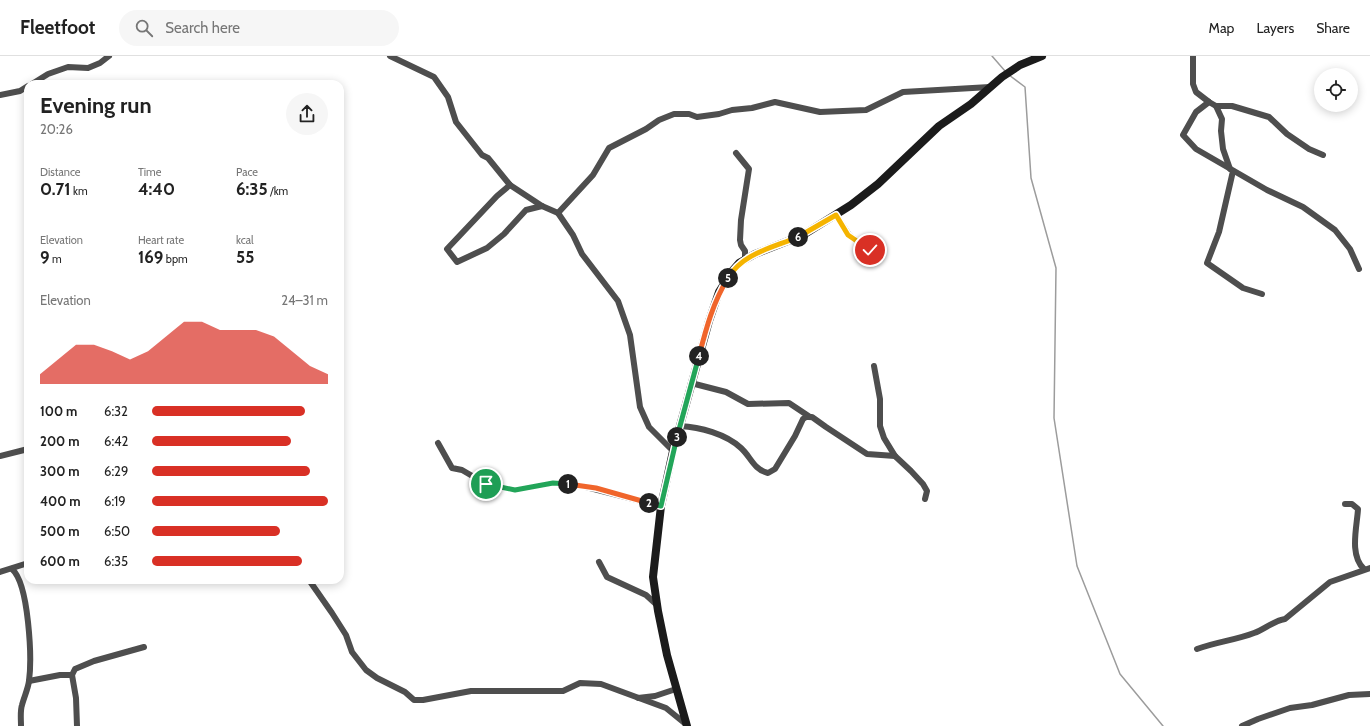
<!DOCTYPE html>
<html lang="en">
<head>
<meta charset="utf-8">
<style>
	body { margin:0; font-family:Cabin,sans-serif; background:#f6f6f6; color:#222; height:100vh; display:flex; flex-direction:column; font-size:15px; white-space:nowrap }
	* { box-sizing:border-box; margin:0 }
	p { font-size:13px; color:#767676 }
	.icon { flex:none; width:22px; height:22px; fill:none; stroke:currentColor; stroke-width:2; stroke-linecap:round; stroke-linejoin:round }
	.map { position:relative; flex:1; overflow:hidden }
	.sheet { position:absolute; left:24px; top:24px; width:320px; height:504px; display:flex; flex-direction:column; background:#fff; border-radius:12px; box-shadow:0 2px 10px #0003 }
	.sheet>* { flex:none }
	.controls { position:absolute; left:1314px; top:12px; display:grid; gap:8px }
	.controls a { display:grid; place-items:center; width:44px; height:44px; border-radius:50%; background:#fff; box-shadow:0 2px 10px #0003; font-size:20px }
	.pin { position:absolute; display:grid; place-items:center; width:34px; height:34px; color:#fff; margin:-17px; border:2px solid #fff; border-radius:50%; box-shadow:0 1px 4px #0007 }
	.km { position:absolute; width:20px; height:20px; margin:-10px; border-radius:50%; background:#222; color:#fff; font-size:11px; line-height:20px; text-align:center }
	.round { display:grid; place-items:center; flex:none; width:42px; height:42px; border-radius:21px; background:#f6f6f6 }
	.headline { display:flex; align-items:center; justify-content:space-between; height:68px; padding:0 16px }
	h1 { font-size:22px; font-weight:800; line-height:30px }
	.stats { display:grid; grid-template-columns:repeat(3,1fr); gap:6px; height:68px; padding:4px 16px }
	.stats div { display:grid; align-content:center }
	.stats b { font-size:17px; font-weight:800 }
	.stats small { font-size:11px; font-weight:400 }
	.stats p { font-size:11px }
	.chart { height:112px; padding:8px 16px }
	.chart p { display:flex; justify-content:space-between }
	.chart svg { width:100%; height:72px; margin-top:4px; fill:#d93025; opacity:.7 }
	ul { padding:0 16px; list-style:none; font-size:13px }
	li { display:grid; grid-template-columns:64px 48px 1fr; align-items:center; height:30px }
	li i { height:10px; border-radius:5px; background:#d93025 }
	header { display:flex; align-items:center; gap:24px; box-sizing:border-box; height:56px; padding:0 20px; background:#fff; border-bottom:1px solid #e0e0e0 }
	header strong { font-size:19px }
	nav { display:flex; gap:22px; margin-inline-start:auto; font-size:14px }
	.search { width:280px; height:36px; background:#f6f6f6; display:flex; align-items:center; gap:10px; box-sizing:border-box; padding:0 14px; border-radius:22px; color:#767676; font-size:15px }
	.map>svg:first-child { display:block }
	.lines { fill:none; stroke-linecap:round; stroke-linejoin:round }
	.stream { stroke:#9c9c9c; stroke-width:1.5 }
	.street { stroke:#4e4e4e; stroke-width:6 }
	.secondary { stroke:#1b1b1b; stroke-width:8 }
	.split-1-casing { stroke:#fff; stroke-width:8 }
	.split-2-casing { stroke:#fff; stroke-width:8 }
	.split-3-casing { stroke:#fff; stroke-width:8 }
	.split-4-casing { stroke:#fff; stroke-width:8 }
	.split-5-casing { stroke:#fff; stroke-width:8 }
	.split-6-casing { stroke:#fff; stroke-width:8 }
	.split-7-casing { stroke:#fff; stroke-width:8 }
	.split-1 { stroke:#22a559; stroke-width:5 }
	.split-2 { stroke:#f0652b; stroke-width:5 }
	.split-3 { stroke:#22a559; stroke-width:5 }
	.split-4 { stroke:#22a559; stroke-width:5 }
	.split-5 { stroke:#f0652b; stroke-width:5 }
	.split-6 { stroke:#f5b400; stroke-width:5 }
	.split-7 { stroke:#f5b400; stroke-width:5 }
</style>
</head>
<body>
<header>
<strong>Fleetfoot</strong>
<div class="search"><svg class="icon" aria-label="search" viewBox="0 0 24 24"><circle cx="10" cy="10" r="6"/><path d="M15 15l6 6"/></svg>Search here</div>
<nav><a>Map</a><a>Layers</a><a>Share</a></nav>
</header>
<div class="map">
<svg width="1370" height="670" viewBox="0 0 1370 670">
	<rect width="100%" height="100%" fill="#fff"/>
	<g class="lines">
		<g class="stream">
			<polyline points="992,0 1005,15"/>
			<polyline points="1009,19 1025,31 1031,122 1056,212 1054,362 1077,510 1120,618 1163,670"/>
		</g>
		<g class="street">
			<polyline points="390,0 434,21 448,41 456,66 482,99 488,102 510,129 542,150 558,157 573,179 582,198 618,245 630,279 640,351 649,371 673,395"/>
			<polyline points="1193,0 1193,28 1196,36 1209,46 1216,50 1232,50 1269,61 1287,78 1309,93 1323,99"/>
			<polyline points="32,28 48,18 68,11 88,12 100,7 109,0"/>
			<polyline points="0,39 20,35 28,30"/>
			<polyline points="1209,46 1196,56 1183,79 1196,93 1267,134 1303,151 1335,174 1350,193 1359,213"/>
			<polyline points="1216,50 1222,63 1221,75 1223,93 1230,113"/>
			<polyline points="736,97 749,113 741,164 740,184 741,189 745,195 745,203"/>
			<polyline points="1233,115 1219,176 1207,207 1243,232 1262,238"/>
			<polyline points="510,129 497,140 447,193 457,206 487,192 504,178 526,154 542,150"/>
			<polyline points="558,157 593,119 609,92 646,73 659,64 674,58 689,58 697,61 719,58 732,54 752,52 775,46 820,56 866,54 903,36 990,31"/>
			<polyline points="836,159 849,179 874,197"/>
			<polyline points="874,310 880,343 880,370 884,382 895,400"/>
			<polyline points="691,327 726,336 748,348 789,347 810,361"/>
			<path d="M 680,370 C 700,371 726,378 741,392 C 751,401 753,413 768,417 L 775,413 L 795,380 L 803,363 L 806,361 L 812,361 L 826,371 L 867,398 L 895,400 L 911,415 L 923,428 L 927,435 L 925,443"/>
			<polyline points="438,387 452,412 462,414 486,428 515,434 553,427 582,430 661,450"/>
			<polyline points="0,400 28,393"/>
			<path d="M 1345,448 L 1352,448 L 1358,453 C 1357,471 1349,499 1364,513"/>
			<polyline points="599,506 607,521 646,539 657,549"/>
			<path d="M 12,513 C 29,528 32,602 29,625 C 28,633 24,641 22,649 C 20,655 21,663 21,670"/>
			<polyline points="0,516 28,507"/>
			<polyline points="309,524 332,557 346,579 352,596 366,614 377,622 405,636 414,644 423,644 471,635 563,635 580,627 601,628 666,652 687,669"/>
			<path d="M 1197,593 C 1216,586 1236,584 1254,577 C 1265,573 1273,565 1285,563 L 1330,526 L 1370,512"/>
			<polyline points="72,619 75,613 94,605 144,591"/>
			<polyline points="29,625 60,619 72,619 76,642 77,670"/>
			<polyline points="638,642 655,640 676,633"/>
			<polyline points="1242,670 1258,663 1290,652 1312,649 1349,639 1370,638"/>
		</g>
		<polyline class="secondary" points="687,670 667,599 658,555 653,521 661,450 673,395 709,265 719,236 733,214 739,207 755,198 803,179 851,149 878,128 939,70 971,48 1002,21 1020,9 1042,0"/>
	</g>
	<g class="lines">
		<g class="split-1-casing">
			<polyline id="split-1" points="486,428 515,434 553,427 568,428"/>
		</g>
		<g class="split-2-casing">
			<polyline id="split-2" points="568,428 596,432 649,447"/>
		</g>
		<g class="split-3-casing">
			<polyline id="split-3" points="649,447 661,450 677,381"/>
		</g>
		<g class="split-4-casing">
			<polyline id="split-4" points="677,381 699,300"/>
		</g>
		<g class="split-5-casing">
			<path id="split-5" d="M 699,300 C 706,273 713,246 728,222"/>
		</g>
		<g class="split-6-casing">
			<path id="split-6" d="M 728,222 C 743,197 772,192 798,181"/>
		</g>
		<g class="split-7-casing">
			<polyline id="split-7" points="798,181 836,159 848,179 870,194"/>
		</g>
		<use href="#split-1" class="split-1"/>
		<use href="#split-2" class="split-2"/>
		<use href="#split-3" class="split-3"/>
		<use href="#split-4" class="split-4"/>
		<use href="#split-5" class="split-5"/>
		<use href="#split-6" class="split-6"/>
		<use href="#split-7" class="split-7"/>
	</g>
</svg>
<div class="controls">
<a><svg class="icon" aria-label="locate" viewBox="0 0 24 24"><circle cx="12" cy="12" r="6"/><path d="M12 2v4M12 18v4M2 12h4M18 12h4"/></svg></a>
</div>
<div class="pin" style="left:486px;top:428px;background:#1e9e55"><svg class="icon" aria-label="arrive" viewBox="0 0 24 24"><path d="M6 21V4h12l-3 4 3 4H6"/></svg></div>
<div class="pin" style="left:870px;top:194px;background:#d93025"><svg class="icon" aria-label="check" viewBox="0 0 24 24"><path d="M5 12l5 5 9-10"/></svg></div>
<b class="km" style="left:568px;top:428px">1</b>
<b class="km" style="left:649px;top:447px">2</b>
<b class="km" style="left:677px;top:381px">3</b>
<b class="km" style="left:699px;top:300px">4</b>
<b class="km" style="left:728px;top:222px">5</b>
<b class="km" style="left:798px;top:181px">6</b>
<section class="sheet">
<div class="headline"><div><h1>Evening run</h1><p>20:26</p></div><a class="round"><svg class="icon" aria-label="share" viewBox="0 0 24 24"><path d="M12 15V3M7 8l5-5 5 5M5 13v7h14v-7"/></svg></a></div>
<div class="stats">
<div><p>Distance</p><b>0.71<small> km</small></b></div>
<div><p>Time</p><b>4:40</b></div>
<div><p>Pace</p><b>6:35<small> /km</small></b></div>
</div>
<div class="stats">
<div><p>Elevation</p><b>9<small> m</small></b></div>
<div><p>Heart rate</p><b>169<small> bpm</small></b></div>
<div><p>kcal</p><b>55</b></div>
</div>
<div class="chart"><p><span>Elevation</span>24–31 m</p>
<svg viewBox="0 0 160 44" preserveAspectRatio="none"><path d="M0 44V38L10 29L20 20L30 20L40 24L50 29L60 24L70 15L80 6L90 6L100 11L110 11L120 11L130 15L140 24L150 33L160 38V44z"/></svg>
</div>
<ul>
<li><b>100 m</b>6:32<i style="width:87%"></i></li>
<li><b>200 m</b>6:42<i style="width:79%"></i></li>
<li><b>300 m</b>6:29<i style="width:90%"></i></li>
<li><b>400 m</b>6:19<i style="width:100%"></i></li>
<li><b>500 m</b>6:50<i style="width:73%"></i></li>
<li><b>600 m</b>6:35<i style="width:85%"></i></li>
</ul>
</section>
</div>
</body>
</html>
